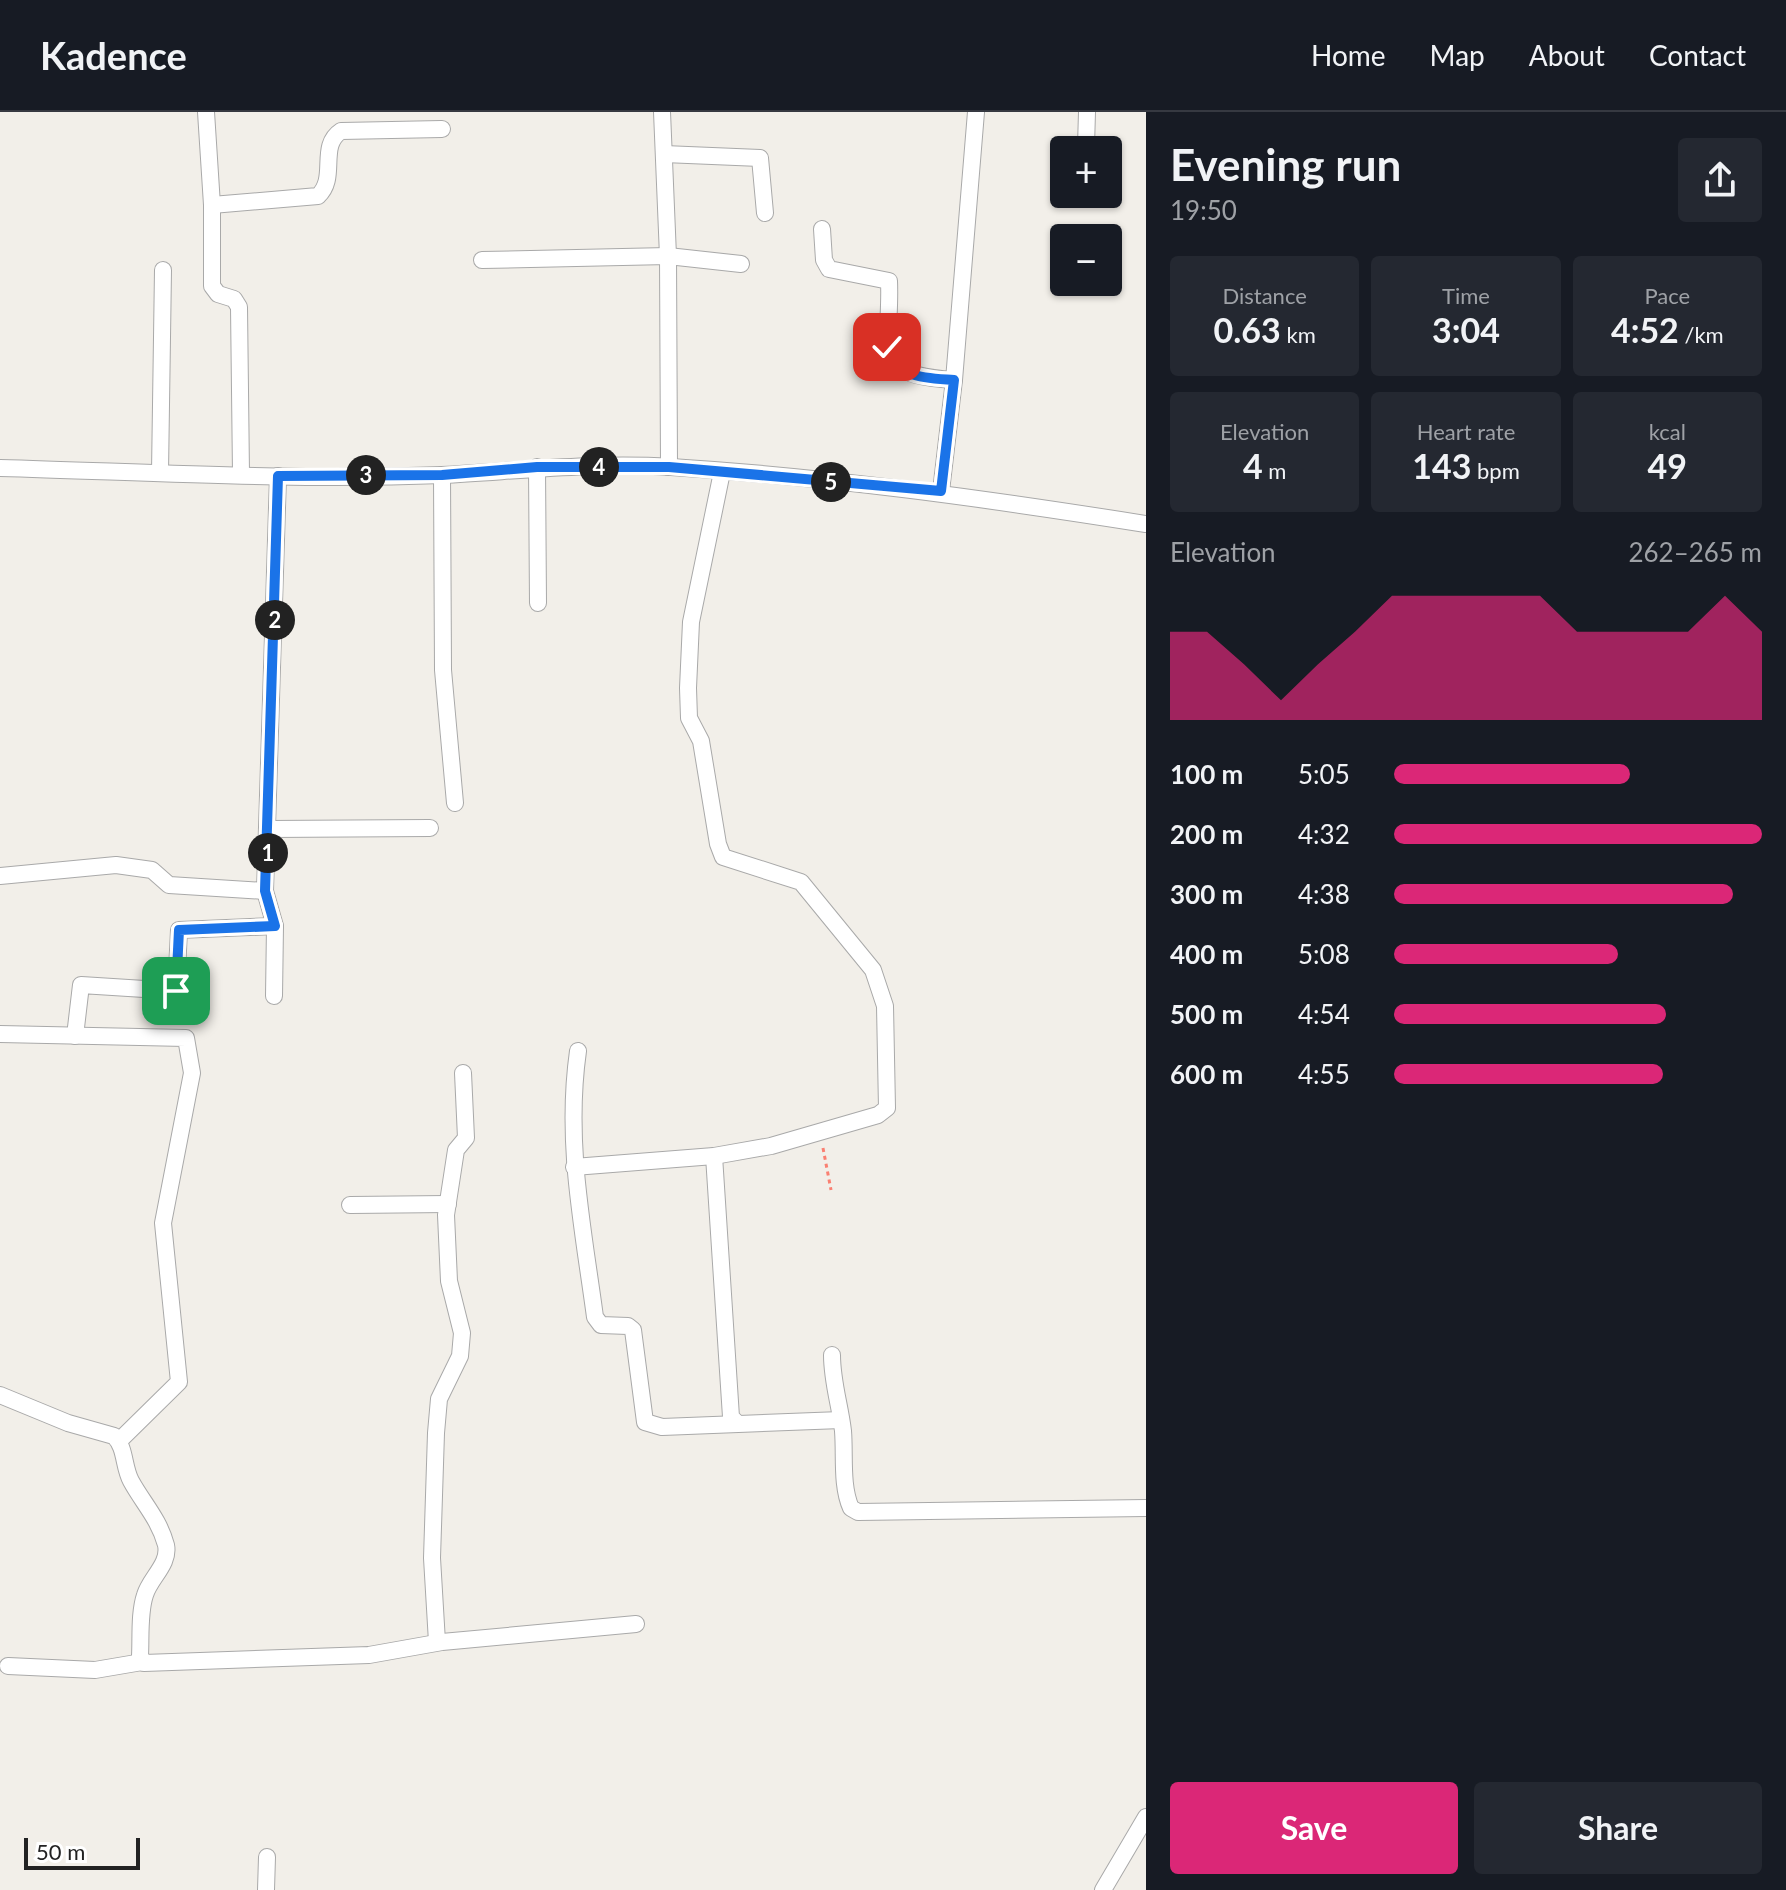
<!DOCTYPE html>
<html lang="en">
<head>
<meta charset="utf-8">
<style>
	body { margin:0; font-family:Lato,sans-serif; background:#242831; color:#f1f3f6; height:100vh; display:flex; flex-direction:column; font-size:30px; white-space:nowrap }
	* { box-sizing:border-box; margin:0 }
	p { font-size:26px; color:#9ea1a6 }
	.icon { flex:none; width:44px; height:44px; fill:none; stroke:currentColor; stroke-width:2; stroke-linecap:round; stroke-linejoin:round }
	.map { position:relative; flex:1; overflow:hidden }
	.drawer { display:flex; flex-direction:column; background:#171b24; width:640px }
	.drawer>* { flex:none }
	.controls { position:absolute; left:1050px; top:24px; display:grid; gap:16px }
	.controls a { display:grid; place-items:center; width:72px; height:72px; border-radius:8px; background:#171b24; box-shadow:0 2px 6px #0004; font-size:40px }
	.scale { position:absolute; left:24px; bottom:20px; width:116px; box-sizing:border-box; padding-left:8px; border:4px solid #222; border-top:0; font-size:22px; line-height:28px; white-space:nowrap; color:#222; -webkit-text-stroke:6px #fff; paint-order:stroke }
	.pin { position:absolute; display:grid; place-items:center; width:68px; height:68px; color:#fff; margin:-34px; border-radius:16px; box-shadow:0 4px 12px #0006 }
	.km { position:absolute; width:40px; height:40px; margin:-20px; border-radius:50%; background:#222; color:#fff; font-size:22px; line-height:40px; text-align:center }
	.round { display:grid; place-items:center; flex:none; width:84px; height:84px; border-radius:8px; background:#242831 }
	.head { display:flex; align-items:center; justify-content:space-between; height:136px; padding:0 24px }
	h1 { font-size:44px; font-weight:700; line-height:60px }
	.metrics { display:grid; grid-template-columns:repeat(3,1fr); gap:12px; height:136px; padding:8px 24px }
	.metrics div { display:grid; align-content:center; border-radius:8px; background:#242831; text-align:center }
	.metrics b { font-size:34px; font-weight:700 }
	.metrics small { font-size:22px; font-weight:400 }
	.metrics p { font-size:22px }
	.chart { height:224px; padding:16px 24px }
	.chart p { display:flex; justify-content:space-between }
	.chart svg { width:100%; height:144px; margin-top:8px; fill:#db2777; opacity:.7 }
	.button { display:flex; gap:16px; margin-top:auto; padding:16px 24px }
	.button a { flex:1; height:92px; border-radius:8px; background:#db2777; color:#fff; font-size:32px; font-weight:700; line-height:92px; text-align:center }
	.button a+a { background:#242831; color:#f1f3f6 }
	ul { padding:0 24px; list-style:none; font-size:26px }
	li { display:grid; grid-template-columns:128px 96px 1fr; align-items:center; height:60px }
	li i { height:20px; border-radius:10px; background:#db2777 }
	header { display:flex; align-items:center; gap:48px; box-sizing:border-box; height:112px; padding:0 40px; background:#171b24; border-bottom:2px solid #363941 }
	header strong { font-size:38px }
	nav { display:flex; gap:44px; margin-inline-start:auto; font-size:28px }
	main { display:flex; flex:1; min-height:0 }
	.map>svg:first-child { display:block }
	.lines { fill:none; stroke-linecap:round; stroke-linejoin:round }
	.minor-casing { stroke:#a9a9a9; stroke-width:18 }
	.path { stroke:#fa8072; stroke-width:3; stroke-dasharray:4 4; stroke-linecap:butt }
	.minor { stroke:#fff; stroke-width:16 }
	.route-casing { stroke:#fff; stroke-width:16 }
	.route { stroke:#1a73e8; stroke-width:10 }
</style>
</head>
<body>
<header>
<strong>Kadence</strong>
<nav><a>Home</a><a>Map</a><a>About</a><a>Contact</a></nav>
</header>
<main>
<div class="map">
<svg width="1146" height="1778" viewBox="0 0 1146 1778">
	<rect width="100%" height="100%" fill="#f2efe9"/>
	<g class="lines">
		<g class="minor-casing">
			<g id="minor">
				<polyline points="206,0 212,93 212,174 218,182 234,187 239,195 241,362"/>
				<polyline points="662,0 668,144 669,355"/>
				<polyline points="1086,34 1087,0"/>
				<polyline points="664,42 760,46 765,101"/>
				<path d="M 212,93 L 318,84 C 338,66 318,34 341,19 L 442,17"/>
				<path d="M 822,117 L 824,148 L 829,157 L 889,169 C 892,236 867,263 954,268"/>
				<polyline points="482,148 668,144 741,152"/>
				<polyline points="537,355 538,491"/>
				<path d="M 0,356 C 147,360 295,369 442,363 C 518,359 594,350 671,355 C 831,365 988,387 1146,412"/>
				<polyline points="160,360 163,158"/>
				<polyline points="442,363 443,558 455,691"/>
				<polyline points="941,379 954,268 976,0"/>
				<polyline points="269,717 430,716"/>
				<polyline points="0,764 116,753 152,758 169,773 265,779 278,364"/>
				<polyline points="265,779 275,814 274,884"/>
				<polyline points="0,922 186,926 192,961 163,1111 179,1270 119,1329"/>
				<polyline points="75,924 81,873 176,879 179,818 275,814"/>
				<path d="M 578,939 C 565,1031 583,1115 595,1205 L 601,1213 L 628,1214 L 633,1218 L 645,1310 L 662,1315 L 841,1308"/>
				<polyline points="714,1044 731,1305 737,1311"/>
				<polyline points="574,1055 714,1044 771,1034 878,1003 887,996 885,894 873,858 801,770 723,745 718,732 701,629 689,606 688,576 691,510 722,360"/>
				<polyline points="350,1093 448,1092"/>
				<path d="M 832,1243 C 832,1270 840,1293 843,1319 C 845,1343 841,1374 851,1396 L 858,1400 L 1146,1396"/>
				<path d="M 0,1283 L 68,1311 L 114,1324 C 126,1336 123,1354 131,1369 C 143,1391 159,1407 166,1433 C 170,1452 150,1466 145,1483 C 139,1501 141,1525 140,1544 L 144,1551 L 369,1543 L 442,1530 L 636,1512"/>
				<polyline points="437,1530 432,1446 436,1321 439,1287 460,1244 462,1221 449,1169 446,1103 456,1038 466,1026 463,961"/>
				<polyline points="8,1554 95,1558 142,1550"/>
				<polyline points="266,1778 267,1745"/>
				<polyline points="1103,1778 1146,1705"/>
			</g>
		</g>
		<polyline class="path" points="823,1036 831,1078"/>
		<use href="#minor" class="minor"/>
	</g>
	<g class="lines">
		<g class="route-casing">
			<path id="route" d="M 176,879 L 179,818 L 275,814 L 265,779 L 278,364 L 442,363 L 537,355 L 669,355 L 941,379 L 954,268 C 927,266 895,267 887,235"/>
		</g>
		<use href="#route" class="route"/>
	</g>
</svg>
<div class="controls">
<a>+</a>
<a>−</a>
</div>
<div class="scale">50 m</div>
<div class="pin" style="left:176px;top:879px;background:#1e9e55"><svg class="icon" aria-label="arrive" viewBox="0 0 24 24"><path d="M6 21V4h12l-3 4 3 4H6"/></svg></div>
<div class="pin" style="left:887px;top:235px;background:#d93025"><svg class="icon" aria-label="check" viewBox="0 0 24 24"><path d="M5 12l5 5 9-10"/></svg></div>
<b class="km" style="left:268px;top:741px">1</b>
<b class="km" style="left:275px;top:508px">2</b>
<b class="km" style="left:366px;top:363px">3</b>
<b class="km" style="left:599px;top:355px">4</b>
<b class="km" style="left:831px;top:370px">5</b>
</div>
<section class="drawer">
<div class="head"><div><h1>Evening run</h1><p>19:50</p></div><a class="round"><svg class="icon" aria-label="share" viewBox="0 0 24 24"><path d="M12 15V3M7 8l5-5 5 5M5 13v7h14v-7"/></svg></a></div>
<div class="metrics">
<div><p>Distance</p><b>0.63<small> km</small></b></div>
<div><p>Time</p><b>3:04</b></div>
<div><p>Pace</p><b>4:52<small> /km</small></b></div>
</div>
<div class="metrics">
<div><p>Elevation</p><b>4<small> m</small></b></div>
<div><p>Heart rate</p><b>143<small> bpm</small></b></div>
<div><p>kcal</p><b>49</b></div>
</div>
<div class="chart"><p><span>Elevation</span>262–265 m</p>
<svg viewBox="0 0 160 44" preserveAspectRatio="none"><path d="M0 44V17L10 17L20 27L30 38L40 27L50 17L60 6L70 6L80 6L90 6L100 6L110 17L120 17L130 17L140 17L150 6L160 17V44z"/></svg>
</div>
<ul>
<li><b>100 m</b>5:05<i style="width:64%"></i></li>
<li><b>200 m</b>4:32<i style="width:100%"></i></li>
<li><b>300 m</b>4:38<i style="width:92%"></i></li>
<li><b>400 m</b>5:08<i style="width:61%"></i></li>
<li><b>500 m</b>4:54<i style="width:74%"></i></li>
<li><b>600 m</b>4:55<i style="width:73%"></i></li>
</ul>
<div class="button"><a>Save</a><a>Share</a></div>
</section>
</main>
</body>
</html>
